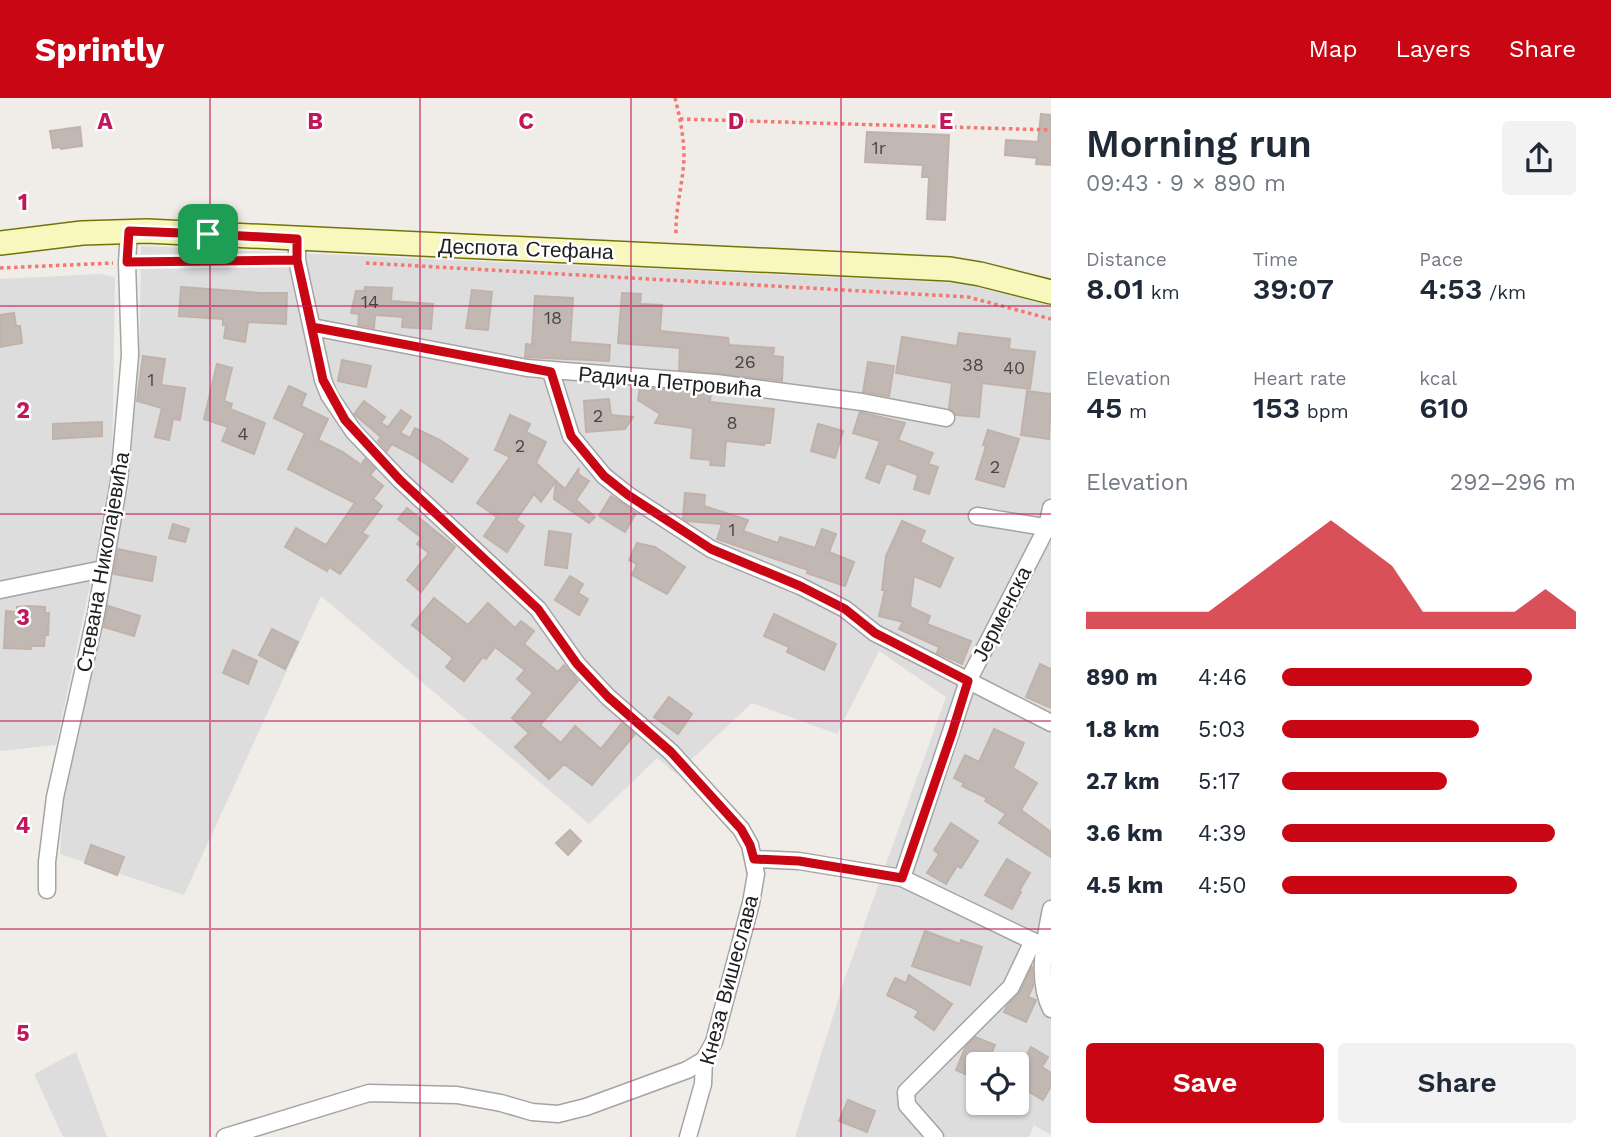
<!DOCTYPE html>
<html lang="en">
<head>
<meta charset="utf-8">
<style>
	body { margin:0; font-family:"Work Sans",sans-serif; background:#f2f2f3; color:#1f2937; height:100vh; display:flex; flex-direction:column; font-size:26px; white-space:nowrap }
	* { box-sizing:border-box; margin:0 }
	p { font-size:23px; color:#747a83 }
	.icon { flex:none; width:38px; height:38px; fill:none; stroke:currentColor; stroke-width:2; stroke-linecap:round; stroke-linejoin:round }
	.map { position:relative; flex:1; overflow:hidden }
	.sheet { display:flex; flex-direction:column; background:#fff; width:560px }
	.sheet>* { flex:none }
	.controls { position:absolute; left:966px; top:954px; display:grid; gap:14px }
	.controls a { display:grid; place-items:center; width:63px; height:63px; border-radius:7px; background:#fff; box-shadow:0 2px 5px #0004; font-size:35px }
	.pin { position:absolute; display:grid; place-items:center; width:60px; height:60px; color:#fff; margin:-30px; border-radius:14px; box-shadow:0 4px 10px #0006 }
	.round { display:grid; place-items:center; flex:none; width:74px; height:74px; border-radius:7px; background:#f2f2f3 }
	.headline { display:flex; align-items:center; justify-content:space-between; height:119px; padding:0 35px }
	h1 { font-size:38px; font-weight:600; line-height:52px }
	.metrics { display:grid; grid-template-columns:repeat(3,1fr); gap:10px; height:119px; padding:7px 35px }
	.metrics div { display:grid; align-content:center }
	.metrics b { font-size:30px; font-weight:600 }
	.metrics small { font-size:19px; font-weight:400 }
	.metrics p { font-size:19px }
	.chart { height:196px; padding:14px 35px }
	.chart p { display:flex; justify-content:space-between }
	.chart svg { width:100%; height:126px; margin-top:7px; fill:#c90714; opacity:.7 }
	.action { display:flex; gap:14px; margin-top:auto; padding:14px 35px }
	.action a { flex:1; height:80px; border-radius:7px; background:#c90714; color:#fff; font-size:28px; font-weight:600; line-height:80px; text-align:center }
	.action a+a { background:#f2f2f3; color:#1f2937 }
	ul { padding:0 35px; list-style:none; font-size:23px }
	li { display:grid; grid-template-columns:112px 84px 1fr; align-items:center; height:52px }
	li i { height:18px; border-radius:9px; background:#c90714 }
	header { display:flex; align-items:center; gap:42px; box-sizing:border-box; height:98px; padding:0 35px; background:#c90714; color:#fff }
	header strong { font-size:33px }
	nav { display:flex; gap:38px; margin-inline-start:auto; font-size:24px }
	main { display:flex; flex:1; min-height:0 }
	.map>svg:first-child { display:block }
	.residential { fill:#dedddd; fill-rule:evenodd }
	.building { fill:#c1b8b3; stroke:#c1b2a9; stroke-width:2 }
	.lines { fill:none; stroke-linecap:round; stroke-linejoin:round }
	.street-casing { stroke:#a4a4a4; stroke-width:19 }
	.secondary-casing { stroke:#717509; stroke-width:26 }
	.path { stroke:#f57772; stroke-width:3.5; stroke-dasharray:3.5 3.5; stroke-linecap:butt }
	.street { stroke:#fff; stroke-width:16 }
	.secondary { stroke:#f8f7bd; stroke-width:23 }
	.route-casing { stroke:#fff; stroke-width:14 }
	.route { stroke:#c90714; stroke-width:9 }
	.grid { fill:none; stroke:#c2185b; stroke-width:2; stroke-opacity:0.55 }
	.labels { text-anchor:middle; stroke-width:5; stroke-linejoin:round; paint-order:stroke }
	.number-label { font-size:18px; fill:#484645 }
	.street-label { font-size:21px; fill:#202020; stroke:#fff }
	.grid-label { font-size:23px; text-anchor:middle; font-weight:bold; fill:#c2185b; stroke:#fff; stroke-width:5; stroke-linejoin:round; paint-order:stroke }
</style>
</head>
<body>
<header>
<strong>Sprintly</strong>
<nav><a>Map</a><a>Layers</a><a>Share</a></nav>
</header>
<main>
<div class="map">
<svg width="1051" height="1039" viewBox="0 0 1051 1039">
	<rect width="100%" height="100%" fill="#f0ece7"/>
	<g class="residential">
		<path d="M 141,148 L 962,185 L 1051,208 L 1051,1037 L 1034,1027 L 1029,1039 L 795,1039 L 845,880 L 946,599 L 879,553 L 837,636 L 752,605 L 676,676 L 657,660 L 589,726 L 321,498 L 184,797 L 60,756 L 64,693 L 129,386 L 140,229 ZM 978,966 L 1017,966 L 1017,1004 L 978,1004 Z"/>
		<polygon points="100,176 115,179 112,384 56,647 0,653 0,181"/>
		<polygon points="76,954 107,1039 63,1039 34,976"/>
	</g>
	<g class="building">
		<polygon points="1041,16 1051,17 1051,67 1036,66 1037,60 1005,57 1006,42 1038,44"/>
		<polygon points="80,29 82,48 61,51 60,49 53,50 50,33"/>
		<polygon points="867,34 949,37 945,122 927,121 929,79 922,79 923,67 865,64"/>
		<polygon points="181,189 262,195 287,195 286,226 248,224 245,244 224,240 226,227 223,227 223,221 179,218"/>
		<polygon points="365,189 392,190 391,203 433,206 431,231 402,229 403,219 375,217 374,230 358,227 359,216 351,215 356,193 364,193"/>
		<polygon points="472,192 492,194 488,232 466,230"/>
		<polygon points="622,195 641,196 640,206 662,207 660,233 728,240 729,247 774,250 773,258 783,259 782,283 679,272 680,250 618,245"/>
		<polygon points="535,198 573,200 570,244 610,247 609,263 525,259 526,246 532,247"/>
		<polygon points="14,215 16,228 20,228 22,245 0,249 0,217"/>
		<polygon points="959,235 1010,241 1009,251 1035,254 1030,291 982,285 979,319 956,317 949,310 952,285 896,275 902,239 957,248"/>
		<polygon points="143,258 165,261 161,287 185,290 180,322 173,321 169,342 155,339 162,310 137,303"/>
		<polygon points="342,262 371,268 366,289 338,283"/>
		<polygon points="868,264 894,268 889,298 863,294"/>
		<polygon points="217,266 232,270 224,303 232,306 230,311 265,325 254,356 222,343 228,329 204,321"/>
		<polygon points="289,288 306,296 301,308 328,321 318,342 343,354 361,367 365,361 375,371 370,377 383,388 373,401 382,408 362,435 368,438 340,476 329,469 327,473 285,449 296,430 326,447 355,405 288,371 305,335 274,320"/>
		<polygon points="640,289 711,295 710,304 774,311 770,345 764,345 764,347 726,343 724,368 710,367 711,362 691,360 693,330 655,325 660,316 638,302"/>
		<polygon points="1027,293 1051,296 1049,341 1021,337"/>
		<polygon points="609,301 611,317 633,319 625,331 586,334 584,303"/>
		<polygon points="364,303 385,319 381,325 388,329 401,312 411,319 400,335 410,340 415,330 440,342 468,361 452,384 413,357 392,346 387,353 378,343 381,339 354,316"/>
		<polygon points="860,314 905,325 898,342 933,355 928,366 938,369 929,396 914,391 918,377 889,366 886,366 879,385 866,380 880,343 853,335"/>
		<polygon points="510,317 530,326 526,334 546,344 536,365 556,383 541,404 534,396 516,422 524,428 507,454 484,438 497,419 477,405 510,359 495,352"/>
		<polygon points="102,324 102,338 53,341 53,326"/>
		<polygon points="818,326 843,333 835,360 811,353"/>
		<polygon points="988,332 1019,341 1004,389 976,381 986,348 983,347"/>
		<polygon points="579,370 578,376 589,383 576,402 595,419 589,425 554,401 556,383 565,391"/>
		<polygon points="685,395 705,397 704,408 748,422 743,433 778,445 780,439 815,450 822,431 836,436 829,454 854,464 845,488 807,475 808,472 717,441 722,426 687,423 683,420"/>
		<polygon points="611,398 636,415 625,434 599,418"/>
		<polygon points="407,410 455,449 421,494 407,482 429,455 417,446 422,440 398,421"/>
		<polygon points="902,423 925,433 920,444 953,460 940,489 914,478 910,509 930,518 927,526 971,543 962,566 937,555 939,549 899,531 903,524 879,518 885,492 882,492 886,458"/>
		<polygon points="173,426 189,431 185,444 169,440"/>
		<polygon points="549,433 571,436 567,470 545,467"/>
		<polygon points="637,445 655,449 685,469 667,496 632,477 637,466 629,462"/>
		<polygon points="118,451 156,459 152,483 114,476"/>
		<polygon points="570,478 583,486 578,495 588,501 579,517 555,502"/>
		<polygon points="434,500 468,527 488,505 515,530 521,523 534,533 524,546 558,574 564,567 578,583 540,627 561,645 575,628 601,651 622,625 635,636 592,687 564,666 549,681 515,649 529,635 512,620 533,595 517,581 525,572 495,549 486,561 483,559 464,583 446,569 453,560 412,527"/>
		<polygon points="27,508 45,509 45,515 49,515 48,537 45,537 44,548 31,548 31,551 4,550 6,513 17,514 17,509"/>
		<polygon points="108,508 140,518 134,538 104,529"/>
		<polygon points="774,516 836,546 824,572 787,554 789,549 764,538"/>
		<polygon points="272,531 298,544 285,571 259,557"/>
		<polygon points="233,552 257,563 248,586 223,575"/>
		<polygon points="1040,566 1051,571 1051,610 1026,599"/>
		<polygon points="669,599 692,616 678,636 654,619"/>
		<polygon points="994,631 1024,645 1013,670 1037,685 1021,712 1051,734 1051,759 999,725 1006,716 985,703 987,700 962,688 964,685 954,680 965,657 979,664"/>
		<polygon points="951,725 978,743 961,770 957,768 946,786 927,775 939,756 934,752"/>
		<polygon points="570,732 581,743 568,757 556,745"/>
		<polygon points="91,747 124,759 117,777 85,765"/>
		<polygon points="1007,761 1030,775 1019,793 1021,794 1012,811 985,797"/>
		<polygon points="925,833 960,846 961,842 982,849 970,887 912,868"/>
		<polygon points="1032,868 1033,888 1028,899 1036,902 1026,924 1004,914 1007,908 1020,894"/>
		<polygon points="909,877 952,906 934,932 915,919 919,913 887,897 895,880 906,885"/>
		<polygon points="975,939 995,947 987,966 978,966 978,982 956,972 965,950"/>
		<polygon points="1031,949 1048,959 1042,969 1051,975 1051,988 1043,1002 1017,987 1017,973"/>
		<polygon points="848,1002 875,1013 867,1034 839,1023"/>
	</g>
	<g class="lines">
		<g class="street-casing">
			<g id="street">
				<polyline points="297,141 297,162 323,282 329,297 354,334 400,382 538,511 577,566 608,599 671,654 741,731 750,747 756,776 751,805 714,944 704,962 703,986 688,1039"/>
				<polyline points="312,229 527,270 716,285 862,304 946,320"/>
				<polyline points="551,274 571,338 604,378 628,397 711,451 800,488 845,511 875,535 1051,625"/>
				<polyline points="977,418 1051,430"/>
				<polyline points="0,492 103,471"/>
				<polyline points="754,761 799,763 902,780 1043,848"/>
				<polyline points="902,780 968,583 1047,429 1051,410"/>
				<polyline points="47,792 47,764 55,699 96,516 119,384 130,257 127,165 129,133"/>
				<path d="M 1051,811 C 1045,842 1036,881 1051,911"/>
				<polyline points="225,1039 369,995 457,997 501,1005 532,1014 558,1016 586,1009 687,972 704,962"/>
				<polyline points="935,1039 907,1007 906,994 1011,889 1033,843"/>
			</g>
		</g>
		<g class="secondary-casing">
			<polyline id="secondary" points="0,145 82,135 147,133 950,171 980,176 1051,194"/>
		</g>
		<g class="path">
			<path d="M 675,0 C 680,19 684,40 684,60 C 683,86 675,111 676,138"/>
			<polyline points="680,21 1051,32"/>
			<polyline points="142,164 281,162"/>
			<polyline points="366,165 968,199 1051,221"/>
			<polyline points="0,170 113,165"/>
		</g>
		<use href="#street" class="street"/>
		<use href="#secondary" class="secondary"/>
	</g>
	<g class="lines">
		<g class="route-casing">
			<polyline id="route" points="208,136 297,141 297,162 323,282 345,322 400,382 538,511 577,566 608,599 671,654 741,731 750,747 754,761 799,763 902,780 952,635 968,583 875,535 845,511 800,488 711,451 628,397 604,378 571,338 551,274 312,229 297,162 127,164 129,133 208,136"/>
		</g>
		<use href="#route" class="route"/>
	</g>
	<path class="grid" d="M 210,0 L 210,1039M 420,0 L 420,1039M 631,0 L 631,1039M 841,0 L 841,1039M 0,208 L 1051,208M 0,416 L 1051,416M 0,623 L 1051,623M 0,831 L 1051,831"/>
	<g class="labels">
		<g class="number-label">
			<text x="879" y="56">1r</text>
			<text x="370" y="210">14</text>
			<text x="553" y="226">18</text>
			<text x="745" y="270">26</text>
			<text x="973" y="273">38</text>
			<text x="1014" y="276">40</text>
			<text x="151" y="288">1</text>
			<text x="598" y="324">2</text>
			<text x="732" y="331">8</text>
			<text x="243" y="342">4</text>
			<text x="520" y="354">2</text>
			<text x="995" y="375">2</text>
			<text x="732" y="438">1</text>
		</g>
		<g class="street-label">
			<text transform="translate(526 151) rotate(2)" y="7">Деспота Стефана</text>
			<text transform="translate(670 284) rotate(5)" y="7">Радича Петровића</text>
			<text transform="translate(103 464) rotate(-80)" y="7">Стевана Николајевића</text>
			<text transform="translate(1002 516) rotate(-63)" y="7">Јерменска</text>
			<text transform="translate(729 882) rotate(-75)" y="7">Кнеза Вишеслава</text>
		</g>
	</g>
	<g class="grid-label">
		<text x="105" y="31">A</text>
		<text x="315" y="31">B</text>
		<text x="526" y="31">C</text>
		<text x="736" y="31">D</text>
		<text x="946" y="31">E</text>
		<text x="23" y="112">1</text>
		<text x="23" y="320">2</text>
		<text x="23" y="527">3</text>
		<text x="23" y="735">4</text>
		<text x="23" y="943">5</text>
	</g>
</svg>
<div class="controls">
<a><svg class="icon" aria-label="locate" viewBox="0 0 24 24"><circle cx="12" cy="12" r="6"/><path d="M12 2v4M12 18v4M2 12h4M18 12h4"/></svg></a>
</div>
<div class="pin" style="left:208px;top:136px;background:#1e9e55"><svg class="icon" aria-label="arrive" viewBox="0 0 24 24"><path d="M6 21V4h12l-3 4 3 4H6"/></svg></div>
</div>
<section class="sheet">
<div class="headline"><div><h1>Morning run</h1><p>09:43 · 9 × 890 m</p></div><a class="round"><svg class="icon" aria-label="share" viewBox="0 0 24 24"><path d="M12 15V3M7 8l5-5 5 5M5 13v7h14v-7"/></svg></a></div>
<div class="metrics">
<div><p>Distance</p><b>8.01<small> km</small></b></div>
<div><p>Time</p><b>39:07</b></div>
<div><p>Pace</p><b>4:53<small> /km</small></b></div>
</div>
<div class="metrics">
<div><p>Elevation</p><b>45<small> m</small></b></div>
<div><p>Heart rate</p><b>153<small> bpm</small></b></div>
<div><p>kcal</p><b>610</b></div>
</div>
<div class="chart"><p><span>Elevation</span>292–296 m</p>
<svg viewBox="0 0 160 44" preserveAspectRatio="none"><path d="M0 44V38L10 38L20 38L30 38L40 38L50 30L60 22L70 14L80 6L90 14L100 22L110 38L120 38L130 38L140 38L150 30L160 38V44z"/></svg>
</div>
<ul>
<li><b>890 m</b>4:46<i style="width:85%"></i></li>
<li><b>1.8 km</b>5:03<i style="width:67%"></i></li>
<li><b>2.7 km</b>5:17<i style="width:56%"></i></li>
<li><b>3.6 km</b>4:39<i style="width:93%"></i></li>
<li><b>4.5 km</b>4:50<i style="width:80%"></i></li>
</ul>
<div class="action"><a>Save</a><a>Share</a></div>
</section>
</main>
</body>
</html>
